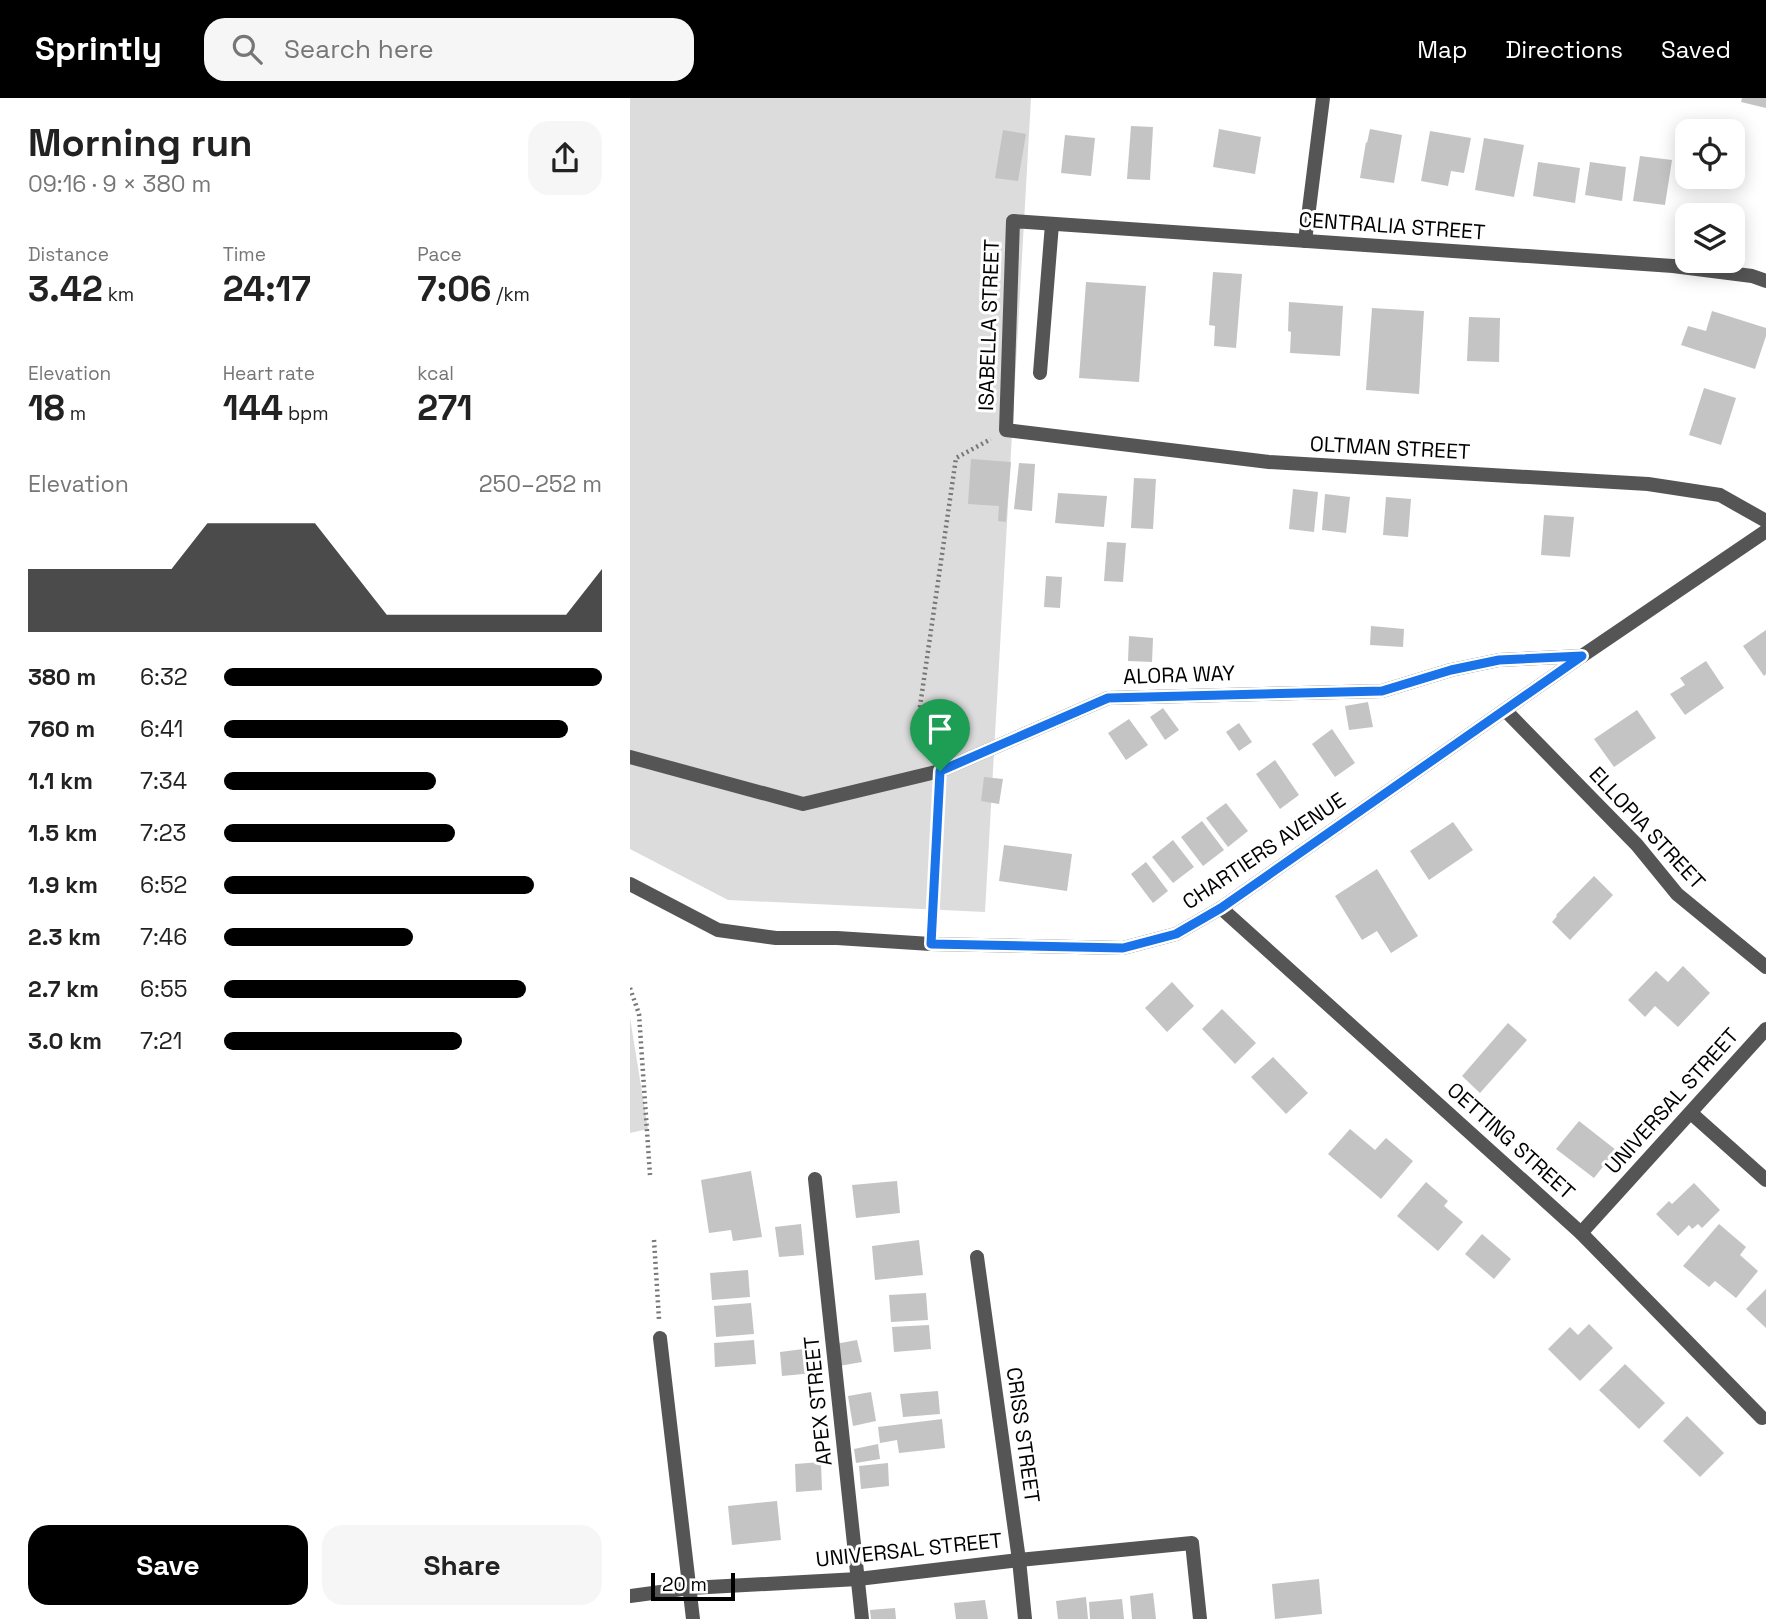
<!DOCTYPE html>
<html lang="en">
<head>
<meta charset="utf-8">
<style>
	body { margin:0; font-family:"Space Grotesk",sans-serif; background:#f6f6f6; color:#222; height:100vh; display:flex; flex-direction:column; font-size:26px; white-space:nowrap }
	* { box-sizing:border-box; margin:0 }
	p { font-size:23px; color:#767676 }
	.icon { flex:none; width:38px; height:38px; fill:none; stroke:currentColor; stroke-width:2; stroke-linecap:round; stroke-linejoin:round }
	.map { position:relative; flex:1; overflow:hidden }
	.side { display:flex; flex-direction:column; background:#fff; width:630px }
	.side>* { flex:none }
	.controls { position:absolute; left:1045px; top:21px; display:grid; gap:14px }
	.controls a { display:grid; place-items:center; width:70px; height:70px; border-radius:14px; background:#fff; box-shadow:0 4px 18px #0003; font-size:35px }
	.scale { position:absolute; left:21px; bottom:18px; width:84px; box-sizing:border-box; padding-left:7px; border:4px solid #000; border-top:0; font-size:19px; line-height:24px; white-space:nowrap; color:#000; -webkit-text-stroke:5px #fff; paint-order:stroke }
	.pin { position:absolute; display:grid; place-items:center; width:60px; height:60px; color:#fff; margin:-72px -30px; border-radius:50% 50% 50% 0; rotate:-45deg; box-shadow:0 0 7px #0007 }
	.pin .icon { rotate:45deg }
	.round { display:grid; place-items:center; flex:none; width:74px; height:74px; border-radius:21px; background:#f6f6f6 }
	.overview { display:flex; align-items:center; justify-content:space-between; height:119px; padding:0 28px }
	h1 { font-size:38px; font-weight:700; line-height:52px }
	.figures { display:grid; grid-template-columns:repeat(3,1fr); gap:10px; height:119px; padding:7px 28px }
	.figures div { display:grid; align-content:center }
	.figures b { font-size:35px; font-weight:700 }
	.figures small { font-size:19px; font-weight:400 }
	.figures p { font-size:19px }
	.chart { height:196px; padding:14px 28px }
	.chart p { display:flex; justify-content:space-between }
	.chart svg { width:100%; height:126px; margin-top:7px; fill:#000; opacity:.7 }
	.primary-button { display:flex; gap:14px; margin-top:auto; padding:14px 28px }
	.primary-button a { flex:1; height:80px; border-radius:21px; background:#000; color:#fff; font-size:28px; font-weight:700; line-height:80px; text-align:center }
	.primary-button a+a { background:#f6f6f6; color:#222 }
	ul { padding:0 28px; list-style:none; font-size:23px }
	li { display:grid; grid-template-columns:112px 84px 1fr; align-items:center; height:52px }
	li i { height:18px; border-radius:9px; background:#000 }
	header { display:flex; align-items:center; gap:42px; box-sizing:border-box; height:98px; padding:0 35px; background:#000; color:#fff }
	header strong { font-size:33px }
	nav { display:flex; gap:38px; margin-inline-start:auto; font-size:24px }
	.search { width:490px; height:63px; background:#f6f6f6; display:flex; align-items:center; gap:18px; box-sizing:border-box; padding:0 24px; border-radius:21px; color:#767676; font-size:26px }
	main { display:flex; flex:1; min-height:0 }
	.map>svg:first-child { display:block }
	.green { fill:#dcdcdc }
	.building { fill:#c4c4c4 }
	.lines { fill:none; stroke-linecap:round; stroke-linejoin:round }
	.path { stroke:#777; stroke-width:4.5; stroke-dasharray:2 3.5; stroke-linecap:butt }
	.service { stroke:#555; stroke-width:14 }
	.minor { stroke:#555; stroke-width:14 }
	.tertiary { stroke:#555; stroke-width:14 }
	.route-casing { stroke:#fff; stroke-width:14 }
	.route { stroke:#1a73e8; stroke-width:9 }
	.labels { text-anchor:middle; stroke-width:6; stroke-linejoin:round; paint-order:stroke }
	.street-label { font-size:21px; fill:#000; stroke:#fff }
</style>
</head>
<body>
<header>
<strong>Sprintly</strong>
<div class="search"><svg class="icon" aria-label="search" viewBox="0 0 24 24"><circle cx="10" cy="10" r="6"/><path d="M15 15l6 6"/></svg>Search here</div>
<nav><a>Map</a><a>Directions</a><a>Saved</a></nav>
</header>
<main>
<section class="side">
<div class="overview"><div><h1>Morning run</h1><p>09:16 · 9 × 380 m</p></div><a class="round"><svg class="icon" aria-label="share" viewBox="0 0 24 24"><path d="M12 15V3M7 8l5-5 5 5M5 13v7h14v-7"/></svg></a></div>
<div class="figures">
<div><p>Distance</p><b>3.42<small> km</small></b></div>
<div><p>Time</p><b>24:17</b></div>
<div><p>Pace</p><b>7:06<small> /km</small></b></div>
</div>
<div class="figures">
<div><p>Elevation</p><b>18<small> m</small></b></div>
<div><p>Heart rate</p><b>144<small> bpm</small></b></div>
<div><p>kcal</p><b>271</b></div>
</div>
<div class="chart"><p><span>Elevation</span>250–252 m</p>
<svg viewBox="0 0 160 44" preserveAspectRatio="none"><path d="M0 44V22L10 22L20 22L30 22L40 22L50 6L60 6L70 6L80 6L90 22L100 38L110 38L120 38L130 38L140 38L150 38L160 22V44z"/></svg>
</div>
<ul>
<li><b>380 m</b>6:32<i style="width:100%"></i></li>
<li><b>760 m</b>6:41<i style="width:91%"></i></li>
<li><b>1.1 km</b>7:34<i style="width:56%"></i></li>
<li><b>1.5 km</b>7:23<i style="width:61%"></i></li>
<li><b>1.9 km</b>6:52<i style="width:82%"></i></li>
<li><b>2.3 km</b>7:46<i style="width:50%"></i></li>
<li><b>2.7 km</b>6:55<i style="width:80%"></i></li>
<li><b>3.0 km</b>7:21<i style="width:63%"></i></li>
</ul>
<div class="primary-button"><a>Save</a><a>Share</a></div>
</section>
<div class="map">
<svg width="1136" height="1521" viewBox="0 0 1136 1521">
	<rect width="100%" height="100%" fill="#fff"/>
	<g class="green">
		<polygon points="0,0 401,0 355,814 98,802 0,751"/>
		<polygon points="0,920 18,1031 0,1035"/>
	</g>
	<g class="building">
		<polygon points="1112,0 1136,0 1136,10 1111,4"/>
		<polygon points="501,28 523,29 520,82 497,81"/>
		<polygon points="589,31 631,39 625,76 583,69"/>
		<polygon points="740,31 772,37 764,85 730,80 736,44 737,45"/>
		<polygon points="373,32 396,36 388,83 365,80"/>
		<polygon points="800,33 841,40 834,75 821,73 818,88 791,83"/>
		<polygon points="435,37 465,40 461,78 431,75"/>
		<polygon points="854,40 894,47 884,99 845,92"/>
		<polygon points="1010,58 1042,62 1035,107 1003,103"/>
		<polygon points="908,64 950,70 945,105 903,98"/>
		<polygon points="960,64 996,69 992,103 955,97"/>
		<polygon points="583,174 612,176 606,250 584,248 585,228 579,227"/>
		<polygon points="456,184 516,188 509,284 449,280"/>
		<polygon points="659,204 713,208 710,258 660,255 661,234 658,233"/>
		<polygon points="742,210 794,213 789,296 736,292"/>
		<polygon points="1082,213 1136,230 1136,238 1125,271 1051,247 1058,228 1076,233"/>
		<polygon points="839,219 870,220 869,264 837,263"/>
		<polygon points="1074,290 1106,300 1091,347 1059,337"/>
		<polygon points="341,361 381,364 376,424 368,423 369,408 338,406"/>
		<polygon points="389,365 405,366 402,413 384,411"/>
		<polygon points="504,380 526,381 523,431 501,430"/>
		<polygon points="663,391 688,394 684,434 659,431"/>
		<polygon points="428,395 477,398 474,429 425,425"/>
		<polygon points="695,396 720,399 716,435 692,432"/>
		<polygon points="756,399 781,401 778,439 753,437"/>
		<polygon points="914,417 944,419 940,459 911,457"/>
		<polygon points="477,444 496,445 493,484 474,483"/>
		<polygon points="416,478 432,479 430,510 414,509"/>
		<polygon points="741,528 774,531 773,549 740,547"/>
		<polygon points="1136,532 1136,576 1134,578 1113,548"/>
		<polygon points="499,538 523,540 522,564 498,563"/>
		<polygon points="1076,563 1094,590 1055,617 1040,596 1055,587 1050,580"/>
		<polygon points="738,604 743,629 719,632 715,608"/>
		<polygon points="533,610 549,632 535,642 520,619"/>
		<polygon points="1007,612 1026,640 984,669 964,641"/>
		<polygon points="499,621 518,647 496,662 478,635"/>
		<polygon points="609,625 622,644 609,653 596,634"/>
		<polygon points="702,631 725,665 705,679 682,646"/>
		<polygon points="645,662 669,697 650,711 626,676"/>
		<polygon points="354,679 373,681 369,706 351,703"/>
		<polygon points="596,705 618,733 598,749 576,720"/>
		<polygon points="572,723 594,752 573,768 551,739"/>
		<polygon points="823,724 843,752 799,782 780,753"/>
		<polygon points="543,742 564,769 543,785 522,759"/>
		<polygon points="374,747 442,756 437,793 369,783"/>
		<polygon points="516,764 538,793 523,805 501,776"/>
		<polygon points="747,771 788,838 761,855 747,833 732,842 705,798"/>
		<polygon points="964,778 983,797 940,842 922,824 927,818 926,817"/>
		<polygon points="1053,868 1080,895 1048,929 1025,908 1015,919 998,902 1026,873 1038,884"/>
		<polygon points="542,884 564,908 537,934 515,910"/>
		<polygon points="592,911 626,945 605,966 572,931"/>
		<polygon points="878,925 897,942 850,995 832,978"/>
		<polygon points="643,959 678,995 656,1016 621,979"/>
		<polygon points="949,1023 986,1052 964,1080 926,1051"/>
		<polygon points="720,1031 745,1052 756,1040 783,1063 751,1101 698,1056"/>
		<polygon points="121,1073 132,1139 103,1143 101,1132 79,1135 71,1082"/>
		<polygon points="267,1083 270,1115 226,1120 222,1087"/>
		<polygon points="796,1084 818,1103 814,1108 833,1124 808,1153 767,1118"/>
		<polygon points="1064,1085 1090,1112 1072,1130 1068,1126 1062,1131 1059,1127 1048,1138 1026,1116 1039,1103 1042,1106"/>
		<polygon points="171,1126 174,1157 149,1159 145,1129"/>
		<polygon points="1089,1126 1116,1149 1110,1157 1128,1173 1106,1200 1085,1183 1079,1189 1053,1168"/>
		<polygon points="852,1136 881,1161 864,1181 835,1156"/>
		<polygon points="289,1142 293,1177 245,1182 242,1148"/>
		<polygon points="118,1172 120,1199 82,1202 80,1175"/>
		<polygon points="1136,1191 1136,1230 1116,1211"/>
		<polygon points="296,1195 298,1222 261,1224 259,1197"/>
		<polygon points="121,1205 124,1236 86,1239 84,1208"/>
		<polygon points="959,1226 983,1250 950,1283 918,1251 940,1229 948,1237"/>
		<polygon points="299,1227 301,1251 264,1254 262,1229"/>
		<polygon points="124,1242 126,1266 85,1269 84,1245"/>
		<polygon points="227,1242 232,1264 209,1268 205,1246"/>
		<polygon points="181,1250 184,1275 152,1278 150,1254"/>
		<polygon points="995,1266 1035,1305 1009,1331 969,1292"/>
		<polygon points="308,1293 310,1316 273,1319 270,1296"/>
		<polygon points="241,1294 246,1323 223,1328 218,1298"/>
		<polygon points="1057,1318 1094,1355 1070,1379 1033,1343"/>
		<polygon points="312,1321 315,1350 269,1355 267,1342 250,1345 248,1329"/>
		<polygon points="248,1346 250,1361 226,1365 224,1351"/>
		<polygon points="191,1364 192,1392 166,1394 165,1366"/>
		<polygon points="258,1365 259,1388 231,1391 229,1368"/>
		<polygon points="147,1403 151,1442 102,1447 98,1408"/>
		<polygon points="689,1481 692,1516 645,1521 642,1486"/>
		<polygon points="523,1495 526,1521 502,1521 500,1498"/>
		<polygon points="456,1499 458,1521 428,1521 426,1503"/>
		<polygon points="492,1501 494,1521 460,1521 459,1504"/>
		<polygon points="355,1502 358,1521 326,1521 324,1505"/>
		<polygon points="265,1510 266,1521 241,1521 240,1512"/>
	</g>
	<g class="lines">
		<g class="path">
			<polyline points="301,655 287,629 326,360 361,341"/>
			<polyline points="302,828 309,693"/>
			<polyline points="0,890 9,916 20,1077"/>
			<polyline points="24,1142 29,1221"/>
		</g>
		<polyline class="service" points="410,275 422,126"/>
		<g class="minor">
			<polyline points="675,143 693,0"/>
			<polyline points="1136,183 1122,178 1043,168 383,123 376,332 639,364 1018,386 1090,397 1136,423"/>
			<polyline points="875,612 1007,747 1047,796 1136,869"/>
			<polyline points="0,659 173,706 310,673 478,600 752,593 821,572 869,562 952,558"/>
			<polyline points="591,810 951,1135 1132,1320"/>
			<polyline points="1061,1015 1136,1082"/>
			<polyline points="185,1081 232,1521"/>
			<polyline points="951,1135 1136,931"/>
			<polyline points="347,1159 389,1462 395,1521"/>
			<polyline points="30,1240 63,1521"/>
			<polyline points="0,1498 60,1490 228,1481 389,1462 562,1445 570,1521"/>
		</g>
		<polyline class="tertiary" points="0,786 88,832 146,840 207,840 301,846 493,850 546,836 591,810 952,558 1136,433"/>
	</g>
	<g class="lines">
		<g class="route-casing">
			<polygon id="route" points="952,558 591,810 546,836 493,850 301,846 310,673 478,600 752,593 821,572 869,562"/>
		</g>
		<use href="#route" class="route"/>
	</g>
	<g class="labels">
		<g class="street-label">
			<text transform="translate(762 128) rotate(4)" y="7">CENTRALIA STREET</text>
			<text transform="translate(359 227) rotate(-88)" y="7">ISABELLA STREET</text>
			<text transform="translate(760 350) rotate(3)" y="7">OLTMAN STREET</text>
			<text transform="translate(549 577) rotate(-2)" y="7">ALORA WAY</text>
			<text transform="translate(1017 730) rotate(47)" y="7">ELLOPIA STREET</text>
			<text transform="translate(634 753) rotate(-34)" y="7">CHARTIERS AVENUE</text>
			<text transform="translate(1042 1003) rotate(-48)" y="7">UNIVERSAL STREET</text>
			<text transform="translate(881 1043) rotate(42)" y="7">OETTING STREET</text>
			<text transform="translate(188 1303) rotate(-96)" y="7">APEX STREET</text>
			<text transform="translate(393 1337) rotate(82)" y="7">CRISS STREET</text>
			<text transform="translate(279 1452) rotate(-6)" y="7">UNIVERSAL STREET</text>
		</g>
	</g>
</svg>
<div class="controls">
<a><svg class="icon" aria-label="locate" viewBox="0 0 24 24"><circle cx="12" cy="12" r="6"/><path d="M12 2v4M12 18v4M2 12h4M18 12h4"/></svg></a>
<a><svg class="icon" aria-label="layers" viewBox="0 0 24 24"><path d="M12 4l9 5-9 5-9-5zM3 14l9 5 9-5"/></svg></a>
</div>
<div class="scale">20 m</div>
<div class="pin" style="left:310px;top:673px;background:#1e9e55"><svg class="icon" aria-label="arrive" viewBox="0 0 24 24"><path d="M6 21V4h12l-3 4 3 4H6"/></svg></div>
</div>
</main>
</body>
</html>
